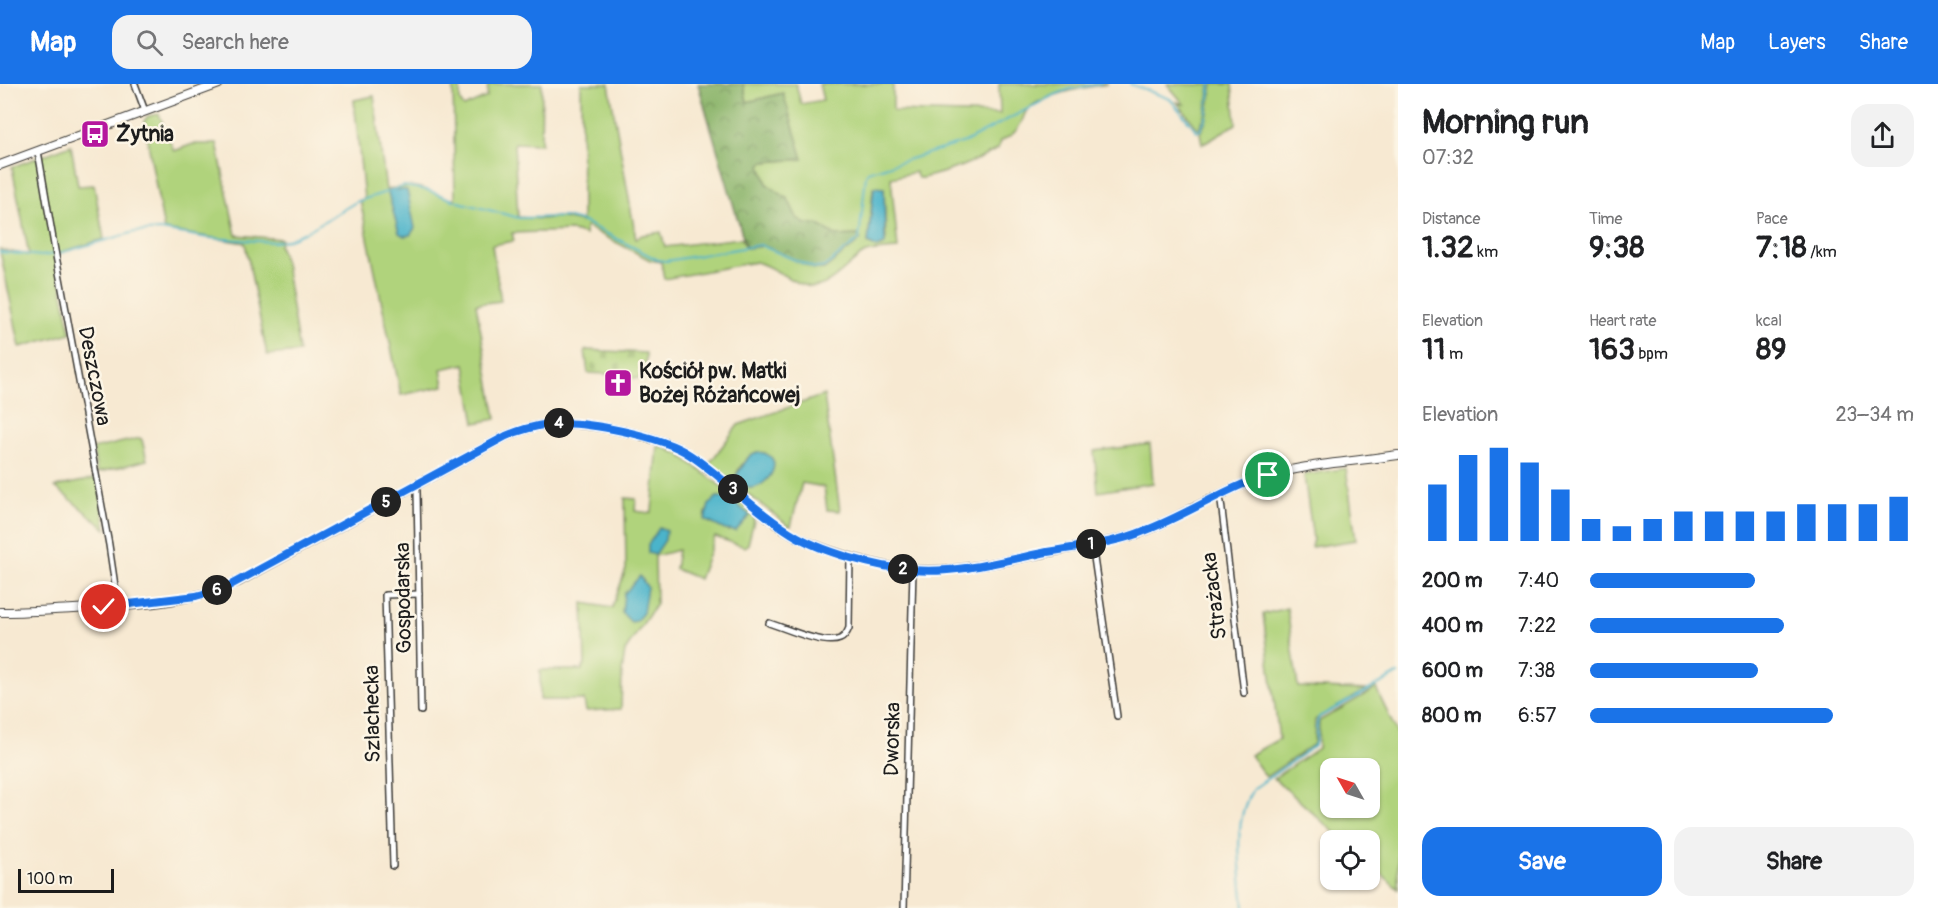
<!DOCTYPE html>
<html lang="en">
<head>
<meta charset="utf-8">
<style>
	body { margin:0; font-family:Pangolin,sans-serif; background:#f2f2f2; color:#202124; height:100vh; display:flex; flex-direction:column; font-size:22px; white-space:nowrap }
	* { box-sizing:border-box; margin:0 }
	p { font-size:20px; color:#757577 }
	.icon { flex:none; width:33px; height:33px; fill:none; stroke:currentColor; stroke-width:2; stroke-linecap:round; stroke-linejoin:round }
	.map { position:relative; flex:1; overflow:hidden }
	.drawer { display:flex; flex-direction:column; background:#fff; width:540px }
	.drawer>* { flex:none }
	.needle { width:39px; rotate:309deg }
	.controls { position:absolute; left:1320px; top:674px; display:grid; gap:12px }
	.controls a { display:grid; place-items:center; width:60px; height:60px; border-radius:12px; background:#fff; box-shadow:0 2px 4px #0004; font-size:30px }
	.scale { position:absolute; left:18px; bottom:15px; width:96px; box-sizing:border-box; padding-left:6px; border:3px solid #1c1c1c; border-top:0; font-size:16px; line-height:21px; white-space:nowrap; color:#1c1c1c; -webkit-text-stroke:4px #fcf5e5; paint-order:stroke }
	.pin { position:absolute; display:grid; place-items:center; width:51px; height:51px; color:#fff; margin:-26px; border:3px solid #fff; border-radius:50%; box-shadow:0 2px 6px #0007 }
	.km { position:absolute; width:30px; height:30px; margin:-15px; border-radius:50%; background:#222; color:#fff; font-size:16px; line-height:30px; text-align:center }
	.round { display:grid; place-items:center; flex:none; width:63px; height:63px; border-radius:18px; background:#f2f2f2 }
	.summary { display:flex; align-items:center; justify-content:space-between; height:102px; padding:0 24px }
	h1 { font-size:33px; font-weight:700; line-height:45px }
	.stats { display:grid; grid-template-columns:repeat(3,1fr); gap:9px; height:102px; padding:6px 24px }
	.stats div { display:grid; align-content:center }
	.stats b { font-size:30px; font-weight:700 }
	.stats small { font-size:16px; font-weight:400 }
	.stats p { font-size:16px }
	.chart { height:168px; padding:12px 24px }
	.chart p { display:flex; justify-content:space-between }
	.chart svg { width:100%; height:108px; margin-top:6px; stroke:#1a73e8; stroke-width:6 }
	.primary-button { display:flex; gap:12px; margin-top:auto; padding:12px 24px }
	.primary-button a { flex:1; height:69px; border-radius:18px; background:#1a73e8; color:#fff; font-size:24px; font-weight:700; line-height:69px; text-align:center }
	.primary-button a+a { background:#f2f2f2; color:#202124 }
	ul { padding:0 24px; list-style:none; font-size:20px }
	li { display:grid; grid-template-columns:96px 72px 1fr; align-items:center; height:45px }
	li i { height:15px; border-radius:8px; background:#1a73e8 }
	header { display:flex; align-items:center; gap:36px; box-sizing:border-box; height:84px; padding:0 30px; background:#1a73e8; color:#fff }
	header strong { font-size:28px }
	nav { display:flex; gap:33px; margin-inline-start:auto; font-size:21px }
	.search { width:420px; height:54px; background:#f2f2f2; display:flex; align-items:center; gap:15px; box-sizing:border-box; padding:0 21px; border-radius:18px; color:#757577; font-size:22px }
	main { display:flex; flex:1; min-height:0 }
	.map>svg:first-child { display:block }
	.grass { fill:#b0d37c; stroke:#66784c; stroke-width:1.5; fill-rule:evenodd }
	.forest { fill:url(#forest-crowns); stroke:#546844; stroke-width:1.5 }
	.cemetery { fill:url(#cemetery-stones); stroke:#66784c; stroke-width:1.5 }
	.water { fill:#4cb4ca; stroke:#346873; stroke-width:1.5 }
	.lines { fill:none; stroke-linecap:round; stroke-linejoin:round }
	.stream { stroke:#4cb4ca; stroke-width:2 }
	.street-casing { stroke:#3d3b37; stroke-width:8 }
	.secondary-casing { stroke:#3d3b37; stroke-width:10 }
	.street { stroke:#fff; stroke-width:5 }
	.secondary { stroke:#fff; stroke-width:8 }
	.route-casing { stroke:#fff; stroke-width:12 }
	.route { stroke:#1a73e8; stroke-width:8 }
	.labels { text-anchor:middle; stroke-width:5; stroke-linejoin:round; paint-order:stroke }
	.poi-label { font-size:21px; font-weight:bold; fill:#1c1c1c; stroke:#fcf5e5; text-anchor:start }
	.street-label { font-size:21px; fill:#1c1c1c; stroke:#fcf5e5 }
</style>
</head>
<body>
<header>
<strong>Map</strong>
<div class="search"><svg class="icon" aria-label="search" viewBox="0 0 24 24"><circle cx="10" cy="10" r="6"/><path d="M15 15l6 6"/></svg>Search here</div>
<nav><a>Map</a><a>Layers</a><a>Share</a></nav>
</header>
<main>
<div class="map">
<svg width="1398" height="824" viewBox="0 0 1398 824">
	<defs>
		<pattern id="forest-crowns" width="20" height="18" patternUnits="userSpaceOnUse" patternTransform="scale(1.5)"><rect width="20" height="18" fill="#8cb56c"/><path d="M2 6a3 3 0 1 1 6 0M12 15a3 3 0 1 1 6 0" fill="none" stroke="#729258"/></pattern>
		<pattern id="cemetery-stones" width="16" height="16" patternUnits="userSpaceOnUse" patternTransform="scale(1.5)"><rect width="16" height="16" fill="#b0d37c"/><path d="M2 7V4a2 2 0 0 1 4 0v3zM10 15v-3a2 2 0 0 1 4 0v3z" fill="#97b56b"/></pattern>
	</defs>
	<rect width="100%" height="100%" fill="#fcf5e5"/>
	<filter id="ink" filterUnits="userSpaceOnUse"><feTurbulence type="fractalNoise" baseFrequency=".0167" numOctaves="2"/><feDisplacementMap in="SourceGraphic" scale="12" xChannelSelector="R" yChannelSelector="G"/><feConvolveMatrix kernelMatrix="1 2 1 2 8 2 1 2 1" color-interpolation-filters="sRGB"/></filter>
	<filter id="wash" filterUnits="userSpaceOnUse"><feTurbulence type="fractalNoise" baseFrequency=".008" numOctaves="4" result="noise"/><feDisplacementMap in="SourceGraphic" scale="24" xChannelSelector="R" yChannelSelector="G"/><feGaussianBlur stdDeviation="1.35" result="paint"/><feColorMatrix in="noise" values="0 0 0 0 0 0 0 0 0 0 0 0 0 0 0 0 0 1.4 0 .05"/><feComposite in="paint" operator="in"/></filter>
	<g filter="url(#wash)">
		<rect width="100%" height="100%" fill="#f7e9d2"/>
		<g class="grass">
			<path d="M 453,0 L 460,0 L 460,17 L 464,23 L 487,13 L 488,0 L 542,0 L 541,60 L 514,59 L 518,133 L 542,135 L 558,133 L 582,138 L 581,0 L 609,0 L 636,155 L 642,151 L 661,148 L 665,163 L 741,154 L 746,164 L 764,162 L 815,185 L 824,185 L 860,155 L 858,151 L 837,152 L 817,140 L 805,140 L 797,134 L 787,115 L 767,100 L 761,82 L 763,78 L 803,75 L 747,18 L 743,0 L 796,0 L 801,20 L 823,16 L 819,0 L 893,0 L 893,27 L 1000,30 L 999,0 L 1108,0 C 1087,3 1042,10 1027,26 C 1026,27 1023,34 1023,35 C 1017,48 1012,52 1000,57 L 998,65 C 973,79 950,88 922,94 L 918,94 L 915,88 L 891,94 L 898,165 C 888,166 870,166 862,171 C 845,182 828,208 806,202 C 790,198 775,183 756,178 L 664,195 L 661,178 L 650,176 L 587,143 L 585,144 L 585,151 L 573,147 L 512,149 L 514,157 L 492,161 L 501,217 L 476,220 L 496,335 L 475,339 L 465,280 L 441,285 L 444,302 L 401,311 L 360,116 L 364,115 L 354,16 L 374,12 L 386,106 C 422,97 423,107 455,116 ZM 873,104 L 884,105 L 886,155 L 882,163 L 868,160 Z"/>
			<polygon points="1167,0 1210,1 1205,32 1198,45 1177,18 1184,20"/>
			<polygon points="1213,0 1232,0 1236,40 1202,60 1200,49 1207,34"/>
			<polygon points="159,30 174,67 193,60 217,60 236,151 281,155 279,161 285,179 299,268 267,271 245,159 164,146 144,37 148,32"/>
			<polygon points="71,61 78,102 94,101 104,155 55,170 71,249 20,263 0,167 0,164 1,166 29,171 12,83"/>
			<path d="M 824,311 L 840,427 L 827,426 L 824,403 L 802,399 L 791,442 L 789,442 L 709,380 L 738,341 ZM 757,368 L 765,369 L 758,402 C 747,406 743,403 735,395 C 737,385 747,372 757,368 Z"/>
			<polygon points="140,354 142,356 147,376 97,389 93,365"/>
			<polygon points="1150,360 1153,399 1098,408 1094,367"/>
			<path d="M 658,361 L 679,370 L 756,429 L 748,460 L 745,463 L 715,453 L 699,495 L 675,485 L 678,466 L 655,472 L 656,520 L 625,567 L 622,588 L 621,625 L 586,627 L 584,616 L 540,616 L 540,586 L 582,586 L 585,580 L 583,519 L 612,524 L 626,485 L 625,414 L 636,415 L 635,427 L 650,429 L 652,427 ZM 717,413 L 728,414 L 743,426 L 729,447 L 705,436 L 706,428 Z"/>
			<polygon points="1346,384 1356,456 1311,463 1313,455 1304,391"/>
			<polygon points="98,394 106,445 55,403"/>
			<polygon points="1287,524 1298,603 1366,606 1315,636 1314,660 1266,693 1250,671 1279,655 1263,530"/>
			<path d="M 1376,604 L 1398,651 L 1398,805 L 1370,779 L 1370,756 L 1343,756 L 1274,694 L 1318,664 L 1319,637 ZM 1330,684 L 1370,684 L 1370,723 L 1330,723 Z"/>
		</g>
		<polygon class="forest" points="698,0 743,0 747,18 783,9 803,75 763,78 761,82 767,100 788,115 797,134 805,140 817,140 837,152 858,151 861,156 824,185 814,185 764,162 746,164"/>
		<polygon class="cemetery" points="585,266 646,269 645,295 632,294 630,291 588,289"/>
		<g class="water">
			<polygon points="874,103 884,104 885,160 877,164 868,159"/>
			<polygon points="390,106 407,106 415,144 410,151 404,152 399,149 388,109"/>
			<path d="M 757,368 C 788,370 770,402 752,404 C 745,405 740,400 735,395 L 735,393 L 750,371 Z"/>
			<polygon points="717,413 728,414 750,431 736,447 725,446 705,436 709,421"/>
			<polygon points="659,444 666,446 665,456 655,471 648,469 648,461"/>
			<polygon points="640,492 647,503 643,529 636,537 631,538 622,529 624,510"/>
		</g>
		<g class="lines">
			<g class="stream">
				<polyline points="1130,0 1170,15 1197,47 1199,47 1206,34 1211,0"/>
				<polyline points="0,168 42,172 60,169 135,148 161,146 209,154 275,158 287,156 306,148 356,118 404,102 427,106 459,118 519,134 565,133 584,138 658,176 666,177 760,161 814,184 819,184 824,183 859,156 866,91 868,88 965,58 1052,12 1070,5 1101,0"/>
				<path d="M 1244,824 C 1241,786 1231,739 1253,705 L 1314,662 C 1319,653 1314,642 1319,633 L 1398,590"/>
			</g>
		</g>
	</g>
	<g filter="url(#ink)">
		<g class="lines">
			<g class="street-casing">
				<g id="street">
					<polyline points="135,0 145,27"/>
					<polyline points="38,67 54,161 109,461 118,522"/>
					<polyline points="415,402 417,407 421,627"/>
					<polyline points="1218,412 1221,418 1244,609"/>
					<polyline points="1092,460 1117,632"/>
					<path d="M 769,539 C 785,544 824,562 840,555 C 845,553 847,549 849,544 L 850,472"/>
					<polyline points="393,782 385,511 419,510"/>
					<polyline points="904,824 913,486"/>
				</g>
			</g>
			<g class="secondary-casing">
				<g id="secondary">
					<polyline points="0,81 219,0"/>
					<path d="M 0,528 C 25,528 50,526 74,525 C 129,522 187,520 238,498 L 506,352 C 521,346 536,341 552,340 C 586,337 662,352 690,371 C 725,395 755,428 792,450 C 820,466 855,475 886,482 C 943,494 1001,477 1056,467 C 1086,461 1117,458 1145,447 C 1183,432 1218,408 1257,395 C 1300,380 1353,378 1398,371"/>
				</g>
			</g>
			<use href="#street" class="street"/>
			<use href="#secondary" class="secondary"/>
		</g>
	</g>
	<g class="lines" filter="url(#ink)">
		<g class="route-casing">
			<path id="route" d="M 104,523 L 196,512 L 225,504 L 506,352 C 520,346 534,342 550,340 C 583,336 662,352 690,371 C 725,394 754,427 791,449 C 821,468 876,483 912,486 C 956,490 1003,477 1047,468 C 1079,462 1113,460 1144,447 C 1187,431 1225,404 1268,391"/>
		</g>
		<use href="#route" class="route"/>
	</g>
	<defs>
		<g id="bus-square" transform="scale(1.5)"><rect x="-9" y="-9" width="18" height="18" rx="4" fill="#b5179e" stroke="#fcf5e5"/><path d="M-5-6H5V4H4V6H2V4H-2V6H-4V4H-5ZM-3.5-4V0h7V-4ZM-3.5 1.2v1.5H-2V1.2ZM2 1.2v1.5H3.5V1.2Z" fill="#fff"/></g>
		<g id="church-square" transform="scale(1.5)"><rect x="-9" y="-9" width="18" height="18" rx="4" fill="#b5179e" stroke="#fcf5e5"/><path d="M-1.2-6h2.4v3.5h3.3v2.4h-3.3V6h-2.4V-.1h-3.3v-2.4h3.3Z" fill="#fff"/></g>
	</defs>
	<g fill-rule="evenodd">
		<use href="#bus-square" x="95" y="50"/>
		<use href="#church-square" x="618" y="299"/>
	</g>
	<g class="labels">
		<g class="poi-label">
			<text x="116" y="57">Żytnia</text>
			<text x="639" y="294">Kościół pw. Matki<tspan x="639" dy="24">Bożej Różańcowej</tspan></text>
		</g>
		<g class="street-label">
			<text transform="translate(95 292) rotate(79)" y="7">Deszczowa</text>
			<text transform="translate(1214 512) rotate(-97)" y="7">Strażacka</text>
			<text transform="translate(403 514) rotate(-91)" y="7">Gospodarska</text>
			<text transform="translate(372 630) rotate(-91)" y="7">Szlachecka</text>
			<text transform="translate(892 655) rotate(-89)" y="7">Dworska</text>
		</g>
	</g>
</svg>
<div class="controls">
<a><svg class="needle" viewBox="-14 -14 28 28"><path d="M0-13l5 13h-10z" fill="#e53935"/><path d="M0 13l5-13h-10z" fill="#757577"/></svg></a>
<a><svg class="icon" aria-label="locate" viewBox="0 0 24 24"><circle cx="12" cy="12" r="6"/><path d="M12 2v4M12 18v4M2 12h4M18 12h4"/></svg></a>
</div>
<div class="scale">100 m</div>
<div class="pin" style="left:1268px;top:391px;background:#1e9e55"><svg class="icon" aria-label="arrive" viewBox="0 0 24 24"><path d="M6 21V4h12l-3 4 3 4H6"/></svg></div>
<div class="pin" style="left:104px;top:523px;background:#d93025"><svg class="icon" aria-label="check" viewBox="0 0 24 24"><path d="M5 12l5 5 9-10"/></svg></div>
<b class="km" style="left:1091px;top:460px">1</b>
<b class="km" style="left:903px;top:485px">2</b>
<b class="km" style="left:733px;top:405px">3</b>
<b class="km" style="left:559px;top:339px">4</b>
<b class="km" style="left:386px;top:418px">5</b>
<b class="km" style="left:217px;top:506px">6</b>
</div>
<section class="drawer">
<div class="summary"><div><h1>Morning run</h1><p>07:32</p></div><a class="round"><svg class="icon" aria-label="share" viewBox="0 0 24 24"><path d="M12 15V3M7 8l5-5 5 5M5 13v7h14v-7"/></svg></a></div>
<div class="stats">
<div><p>Distance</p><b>1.32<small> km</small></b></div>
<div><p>Time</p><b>9:38</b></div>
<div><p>Pace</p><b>7:18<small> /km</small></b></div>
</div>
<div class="stats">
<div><p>Elevation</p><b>11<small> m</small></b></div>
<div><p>Heart rate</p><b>163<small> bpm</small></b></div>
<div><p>kcal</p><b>89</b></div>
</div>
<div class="chart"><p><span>Elevation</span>23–34 m</p>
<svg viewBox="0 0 160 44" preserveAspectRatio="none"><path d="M5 44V21M15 44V9M25 44V6M35 44V12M45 44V23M55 44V35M65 44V38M75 44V35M85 44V32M95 44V32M105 44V32M115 44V32M125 44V29M135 44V29M145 44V29M155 44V26"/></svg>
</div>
<ul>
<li><b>200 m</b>7:40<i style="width:51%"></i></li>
<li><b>400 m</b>7:22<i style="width:60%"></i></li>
<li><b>600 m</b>7:38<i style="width:52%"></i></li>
<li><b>800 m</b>6:57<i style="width:75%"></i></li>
</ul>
<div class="primary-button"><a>Save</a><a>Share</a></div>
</section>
</main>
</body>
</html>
